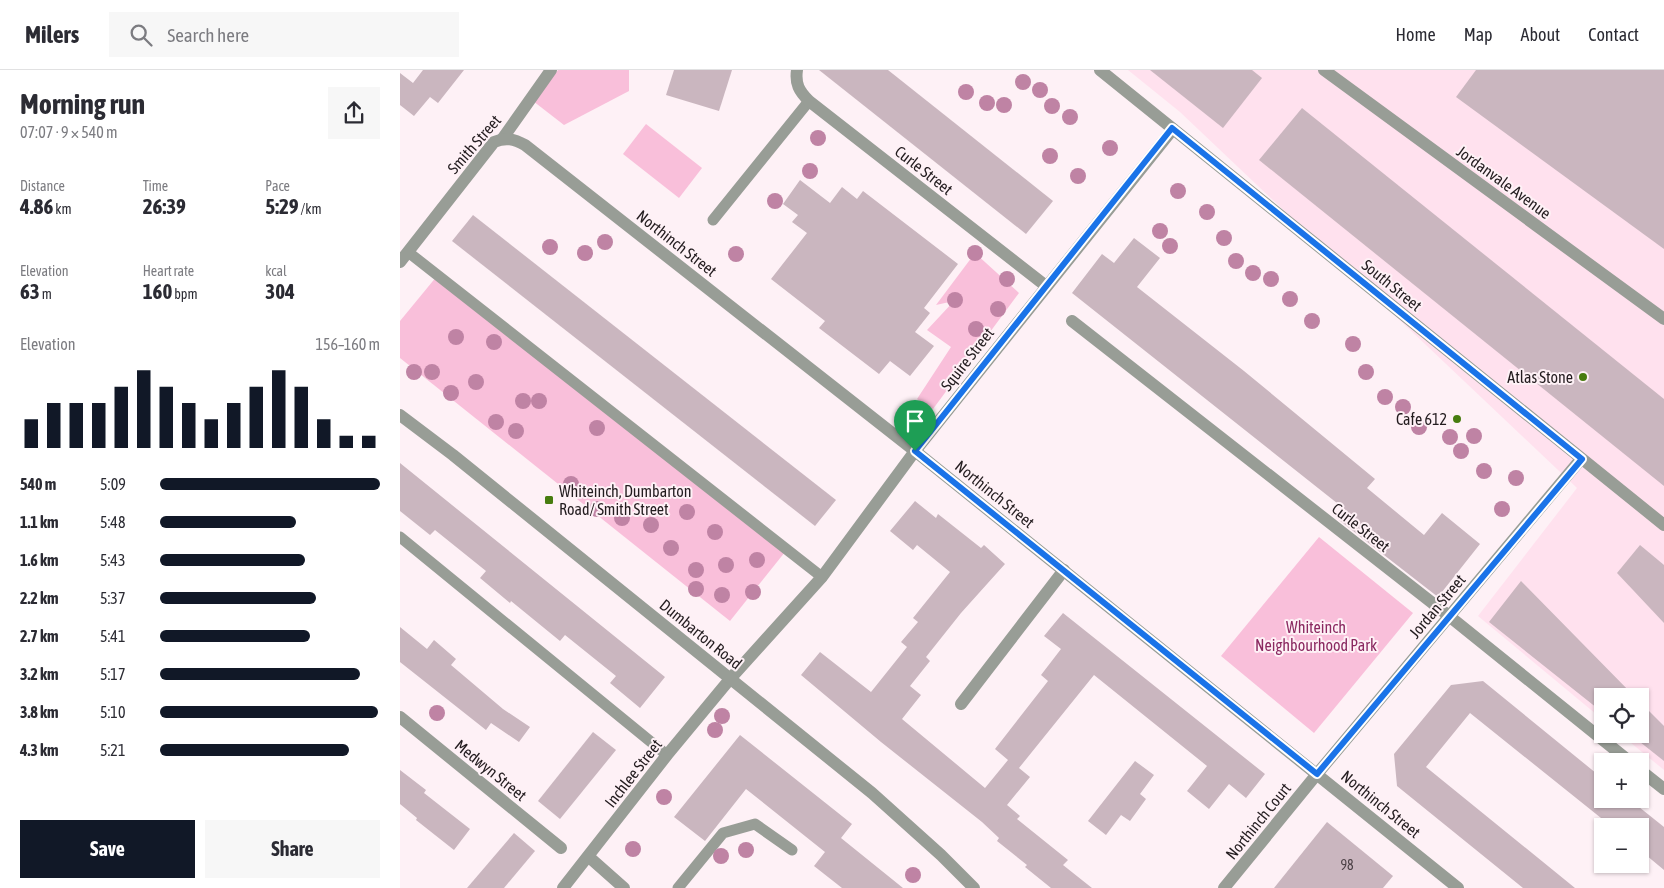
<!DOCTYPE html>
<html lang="en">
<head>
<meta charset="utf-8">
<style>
	body { margin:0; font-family:"Asap Condensed",sans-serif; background:#f7f7f7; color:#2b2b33; height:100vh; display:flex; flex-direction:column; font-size:19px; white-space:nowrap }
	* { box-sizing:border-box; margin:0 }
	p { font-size:16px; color:#7c7c81 }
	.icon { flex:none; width:28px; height:28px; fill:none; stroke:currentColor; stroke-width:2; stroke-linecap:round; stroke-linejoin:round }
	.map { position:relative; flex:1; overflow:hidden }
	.sheet { display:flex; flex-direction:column; background:#fff; width:400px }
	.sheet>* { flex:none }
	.tools { position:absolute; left:1194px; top:618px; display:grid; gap:10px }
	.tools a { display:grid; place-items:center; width:55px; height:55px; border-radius:0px; background:#fff; box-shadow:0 1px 4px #0004; font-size:25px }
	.pin { position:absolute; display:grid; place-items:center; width:42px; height:42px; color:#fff; margin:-51px -21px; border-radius:50% 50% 50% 0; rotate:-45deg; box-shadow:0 0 5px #0007 }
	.pin .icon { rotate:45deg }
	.round { display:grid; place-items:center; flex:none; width:52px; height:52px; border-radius:0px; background:#f7f7f7 }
	.headline { display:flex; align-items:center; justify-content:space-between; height:85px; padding:0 20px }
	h1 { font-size:28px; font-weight:700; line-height:38px }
	.figures { display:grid; grid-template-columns:repeat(3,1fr); gap:8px; height:85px; padding:5px 20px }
	.figures div { display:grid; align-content:center }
	.figures b { font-size:21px; font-weight:700 }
	.figures small { font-size:14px; font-weight:400 }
	.figures p { font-size:14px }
	.chart { height:140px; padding:10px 20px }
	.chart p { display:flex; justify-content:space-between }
	.chart svg { width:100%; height:90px; margin-top:5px; stroke:#111827; stroke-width:6 }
	.cta { display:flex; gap:10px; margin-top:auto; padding:10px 20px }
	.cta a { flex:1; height:58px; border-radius:0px; background:#111827; color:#fff; font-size:20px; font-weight:700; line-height:58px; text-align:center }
	.cta a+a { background:#f7f7f7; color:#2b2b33 }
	ul { padding:0 20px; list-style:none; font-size:16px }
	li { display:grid; grid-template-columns:80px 60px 1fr; align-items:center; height:38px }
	li i { height:12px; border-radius:6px; background:#111827 }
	header { display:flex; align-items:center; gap:30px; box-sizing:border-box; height:70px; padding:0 25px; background:#fff; border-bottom:1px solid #e1e1e2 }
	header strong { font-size:24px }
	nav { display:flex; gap:28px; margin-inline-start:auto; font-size:18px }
	.search { width:350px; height:45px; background:#f7f7f7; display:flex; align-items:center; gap:12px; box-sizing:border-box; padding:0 18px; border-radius:0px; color:#7c7c81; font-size:19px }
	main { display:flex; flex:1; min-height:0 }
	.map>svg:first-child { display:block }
	.built { fill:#ffe1ee }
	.green { fill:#f9bfda }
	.building { fill:#cab6bf }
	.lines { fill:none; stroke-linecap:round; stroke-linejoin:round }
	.service { stroke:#989d96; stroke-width:11 }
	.pedestrian { stroke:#989d96; stroke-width:12 }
	.minor { stroke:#989d96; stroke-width:12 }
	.tertiary { stroke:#989d96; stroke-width:12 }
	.tree { fill:#bf83a4 }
	.route-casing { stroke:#fff; stroke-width:10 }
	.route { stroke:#1a73e8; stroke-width:6 }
	.poi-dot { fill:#477c0f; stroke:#fef1f6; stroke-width:2 }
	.labels { text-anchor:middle; stroke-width:4; stroke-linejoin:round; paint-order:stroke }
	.number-label { font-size:14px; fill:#4d4247 }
	.street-label { font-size:16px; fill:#231c1f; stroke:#fef1f6 }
	.poi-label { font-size:16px; fill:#231c1f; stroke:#fef1f6; text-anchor:end }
	.park-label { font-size:16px; fill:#8b2961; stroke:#fef1f6 }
</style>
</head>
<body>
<header>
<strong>Milers</strong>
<div class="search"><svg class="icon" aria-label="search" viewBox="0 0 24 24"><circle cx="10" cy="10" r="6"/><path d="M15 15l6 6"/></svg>Search here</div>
<nav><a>Home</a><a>Map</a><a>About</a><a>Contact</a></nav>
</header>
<main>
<section class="sheet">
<div class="headline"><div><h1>Morning run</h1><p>07:07 · 9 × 540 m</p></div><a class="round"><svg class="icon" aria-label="share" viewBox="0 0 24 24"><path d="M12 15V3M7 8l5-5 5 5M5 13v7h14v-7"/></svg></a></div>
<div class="figures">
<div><p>Distance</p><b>4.86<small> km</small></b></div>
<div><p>Time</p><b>26:39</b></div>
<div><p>Pace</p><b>5:29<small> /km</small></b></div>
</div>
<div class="figures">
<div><p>Elevation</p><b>63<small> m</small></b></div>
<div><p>Heart rate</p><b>160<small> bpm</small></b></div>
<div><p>kcal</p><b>304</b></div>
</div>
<div class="chart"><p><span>Elevation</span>156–160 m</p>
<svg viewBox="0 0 160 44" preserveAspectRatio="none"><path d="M5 44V30M15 44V22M25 44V22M35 44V22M45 44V14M55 44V6M65 44V14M75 44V22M85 44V30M95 44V22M105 44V14M115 44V6M125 44V14M135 44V30M145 44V38M155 44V38"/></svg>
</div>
<ul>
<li><b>540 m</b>5:09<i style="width:100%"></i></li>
<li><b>1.1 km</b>5:48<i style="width:62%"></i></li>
<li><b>1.6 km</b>5:43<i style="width:66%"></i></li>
<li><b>2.2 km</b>5:37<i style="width:71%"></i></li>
<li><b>2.7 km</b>5:41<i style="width:68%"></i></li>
<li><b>3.2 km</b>5:17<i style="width:91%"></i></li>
<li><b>3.8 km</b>5:10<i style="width:99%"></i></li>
<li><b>4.3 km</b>5:21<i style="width:86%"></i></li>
</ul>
<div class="cta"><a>Save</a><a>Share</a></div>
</section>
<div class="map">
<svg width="1264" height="818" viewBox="0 0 1264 818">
	<rect width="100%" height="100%" fill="#fef1f6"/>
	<polygon class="built" points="728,0 1264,0 1264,700 1220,664 1240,664 1240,626 1202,626 1202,649 1078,546 1177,418 780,42"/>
	<g class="green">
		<polygon points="158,0 229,0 229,21 164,55 133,31"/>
		<polygon points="246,54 302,98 279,128 223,84"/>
		<polygon points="575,183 619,223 533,339 517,329 551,277 527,260 554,231 536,235"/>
		<polygon points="37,206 385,482 330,551 0,288 0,251"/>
		<polygon points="919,467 1013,543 914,663 821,586"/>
	</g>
	<g class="building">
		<polygon points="23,0 64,0 38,33 30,27 14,46 0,35 0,3 13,13"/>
		<polygon points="274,0 332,0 319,41 266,25"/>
		<polygon points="419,0 488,0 653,131 626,164"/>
		<polygon points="750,0 852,0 862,8 823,58"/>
		<polygon points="1076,0 1264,0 1264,179 1056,27"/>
		<polygon points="902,38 1264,329 1264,416 859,90"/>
		<polygon points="400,110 430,133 442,117 457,129 463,121 558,194 524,238 530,243 515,262 534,276 510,306 490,291 479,304 419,258 425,251 371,209 407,163 392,152 398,145 383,134"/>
		<polygon points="73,145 436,430 415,456 52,171"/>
		<polygon points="734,168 760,188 737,217 844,301 975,409 967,418 1024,465 1042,443 1080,474 1038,527 939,450 947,441 672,223 702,184 714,193"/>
		<polygon points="0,393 265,607 240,638 210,613 216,606 165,565 160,571 111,531 110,533 80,508 86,501 35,460 30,465 0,441"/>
		<polygon points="515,431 536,448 538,444 581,478 584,475 605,494 561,543 526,587 530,591 510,616 521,625 502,649 585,718 608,690 595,679 648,611 641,605 661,579 644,566 663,543 865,704 846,728 829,714 809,739 787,721 807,696 694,605 619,698 630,707 607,735 620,746 617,749 668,790 663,795 692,818 651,818 625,797 627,795 597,771 599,768 582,752 481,672 401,605 420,582 471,622 507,577 501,572 518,552 513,548 550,502 517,475 513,480 490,461"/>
		<polygon points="1240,475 1264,495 1264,553 1217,503"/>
		<polygon points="1121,511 1234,626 1202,626 1202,642 1089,552"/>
		<polygon points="0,557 27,579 34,570 56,589 51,595 103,639 130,657 119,672 91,653 86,660 0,592"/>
		<polygon points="1083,611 1202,708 1202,729 1229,729 1264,757 1264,800 1240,780 1240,756 1211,756 1070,643 1026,697 1175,818 1123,818 997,716 994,684 1051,615"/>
		<polygon points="1240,632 1264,656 1264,691 1240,672"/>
		<polygon points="193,662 216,680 160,749 138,731"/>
		<polygon points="340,665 452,754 441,768 503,818 442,818 414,796 425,782 346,719 305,771 274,747"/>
		<polygon points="735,691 754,705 740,724 746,729 730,751 721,745 706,765 688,751"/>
		<polygon points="0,700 26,720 24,723 70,759 54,780 16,750 17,748 0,734"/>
		<polygon points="927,752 993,806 983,818 874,818"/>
		<polygon points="114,763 135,781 104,818 67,818"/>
	</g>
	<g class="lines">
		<g class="service">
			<polyline points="313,150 409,31"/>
			<polyline points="8,182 422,507"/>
			<polyline points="0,467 267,685"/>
			<polyline points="278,818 323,763 355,754 392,780"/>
		</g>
		<polyline class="pedestrian" points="103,68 151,0"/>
		<g class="minor">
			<path d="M 397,0 C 395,14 399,21 409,31 L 646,216"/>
			<polyline points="924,0 1264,249"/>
			<path d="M 0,192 L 94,72 C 106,67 114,69 125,75 L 515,381 L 1058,818"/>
			<polyline points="672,251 1049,546 1229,691"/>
			<polyline points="561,634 664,500"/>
			<polyline points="0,647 161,778"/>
			<polyline points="1240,700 1264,719"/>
			<polyline points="189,787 224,818"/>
			<polyline points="163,818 267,685 330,609 422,507 515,381 773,59"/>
			<polyline points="824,818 917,704 1181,389"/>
		</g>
		<g class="tertiary">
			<polyline points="700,0 1264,455"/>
			<polyline points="0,345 53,385 472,723 541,785 574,818"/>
		</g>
	</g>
	<g class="tree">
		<circle cx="623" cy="12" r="8"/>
		<circle cx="640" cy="20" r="8"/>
		<circle cx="566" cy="22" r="8"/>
		<circle cx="587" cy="33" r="8"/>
		<circle cx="604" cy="35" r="8"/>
		<circle cx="652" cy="36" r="8"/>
		<circle cx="670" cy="47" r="8"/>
		<circle cx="418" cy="68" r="8"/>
		<circle cx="710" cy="78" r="8"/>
		<circle cx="650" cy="86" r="8"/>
		<circle cx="410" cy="101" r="8"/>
		<circle cx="678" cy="106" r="8"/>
		<circle cx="778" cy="121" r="8"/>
		<circle cx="375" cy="131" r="8"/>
		<circle cx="807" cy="142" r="8"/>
		<circle cx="760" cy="161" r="8"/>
		<circle cx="824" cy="168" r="8"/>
		<circle cx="205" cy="172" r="8"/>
		<circle cx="770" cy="176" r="8"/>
		<circle cx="150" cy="177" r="8"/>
		<circle cx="185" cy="183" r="8"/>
		<circle cx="575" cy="183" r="8"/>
		<circle cx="336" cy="184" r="8"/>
		<circle cx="836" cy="191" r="8"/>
		<circle cx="853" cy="203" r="8"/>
		<circle cx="607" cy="209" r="8"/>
		<circle cx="871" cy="209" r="8"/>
		<circle cx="890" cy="229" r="8"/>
		<circle cx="555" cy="230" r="8"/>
		<circle cx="598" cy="239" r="8"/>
		<circle cx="912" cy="251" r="8"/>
		<circle cx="576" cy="259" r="8"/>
		<circle cx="56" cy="267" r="8"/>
		<circle cx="94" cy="272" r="8"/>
		<circle cx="953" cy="274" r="8"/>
		<circle cx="14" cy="302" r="8"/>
		<circle cx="32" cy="302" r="8"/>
		<circle cx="966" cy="302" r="8"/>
		<circle cx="76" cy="312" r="8"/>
		<circle cx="51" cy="323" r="8"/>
		<circle cx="985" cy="327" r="8"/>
		<circle cx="123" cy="331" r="8"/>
		<circle cx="139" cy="331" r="8"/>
		<circle cx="1003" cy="337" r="8"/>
		<circle cx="96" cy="352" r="8"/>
		<circle cx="1019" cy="357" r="8"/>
		<circle cx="197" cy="358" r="8"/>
		<circle cx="116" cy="361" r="8"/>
		<circle cx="1074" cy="366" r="8"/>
		<circle cx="1050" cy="367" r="8"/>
		<circle cx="1061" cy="381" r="8"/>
		<circle cx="1084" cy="401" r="8"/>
		<circle cx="1116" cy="408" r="8"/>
		<circle cx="171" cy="414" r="8"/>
		<circle cx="197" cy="439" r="8"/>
		<circle cx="1102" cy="439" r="8"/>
		<circle cx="287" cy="442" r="8"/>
		<circle cx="222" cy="448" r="8"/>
		<circle cx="251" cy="455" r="8"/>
		<circle cx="315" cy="462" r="8"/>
		<circle cx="271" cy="478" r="8"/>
		<circle cx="357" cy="490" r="8"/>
		<circle cx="326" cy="495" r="8"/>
		<circle cx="296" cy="500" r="8"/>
		<circle cx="296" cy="519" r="8"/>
		<circle cx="353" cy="522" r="8"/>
		<circle cx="322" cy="525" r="8"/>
		<circle cx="37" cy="643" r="8"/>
		<circle cx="322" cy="646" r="8"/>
		<circle cx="315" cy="660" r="8"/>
		<circle cx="264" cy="727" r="8"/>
		<circle cx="233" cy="779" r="8"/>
		<circle cx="346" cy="780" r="8"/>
		<circle cx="321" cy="786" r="8"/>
		<circle cx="513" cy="805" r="8"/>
	</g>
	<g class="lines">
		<g class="route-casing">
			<polygon id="route" points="772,58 1182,389 917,704 515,381"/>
		</g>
		<use href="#route" class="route"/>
	</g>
	<g class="poi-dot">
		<circle cx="1183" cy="307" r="5"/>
		<circle cx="1057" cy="349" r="5"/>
		<rect x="144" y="425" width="10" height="10" rx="2.5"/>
	</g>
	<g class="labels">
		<g class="number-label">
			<text x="947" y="800">98</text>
		</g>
		<g class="street-label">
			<text transform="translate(74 74) rotate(-49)" y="6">Smith Street</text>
			<text transform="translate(524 100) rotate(38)" y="6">Curle Street</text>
			<text transform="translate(1104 112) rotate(36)" y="6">Jordanvale Avenue</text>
			<text transform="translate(277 173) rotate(38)" y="6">Northinch Street</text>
			<text transform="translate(992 215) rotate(39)" y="6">South Street</text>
			<text transform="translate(567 289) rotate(-52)" y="6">Squire Street</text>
			<text transform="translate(595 424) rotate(39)" y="6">Northinch Street</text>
			<text transform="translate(961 457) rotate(38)" y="6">Curle Street</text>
			<text transform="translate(1037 536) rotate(-50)" y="6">Jordan Street</text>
			<text transform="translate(301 564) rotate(39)" y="6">Dumbarton Road</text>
			<text transform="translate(91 700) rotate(39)" y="6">Medwyn Street</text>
			<text transform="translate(233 703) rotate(-52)" y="6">Inchlee Street</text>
			<text transform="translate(981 734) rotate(39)" y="6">Northinch Street</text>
			<text transform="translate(858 751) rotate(-51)" y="6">Northinch Court</text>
		</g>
		<g class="poi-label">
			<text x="1173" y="313">Atlas Stone</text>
			<text x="1047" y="355">Cafe 612</text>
			<text x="159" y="427" text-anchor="start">Whiteinch, Dumbarton<tspan x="159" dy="18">Road/ Smith Street</tspan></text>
		</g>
		<g class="park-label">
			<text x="916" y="563">Whiteinch<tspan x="916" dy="18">Neighbourhood Park</tspan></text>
		</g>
	</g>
</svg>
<div class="tools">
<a><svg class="icon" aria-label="locate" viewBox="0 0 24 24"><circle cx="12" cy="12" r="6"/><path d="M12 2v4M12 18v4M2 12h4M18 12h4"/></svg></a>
<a>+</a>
<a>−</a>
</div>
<div class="pin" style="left:515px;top:381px;background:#1e9e55"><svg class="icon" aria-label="arrive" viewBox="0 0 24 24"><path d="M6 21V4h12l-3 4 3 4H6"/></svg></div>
</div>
</main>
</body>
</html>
